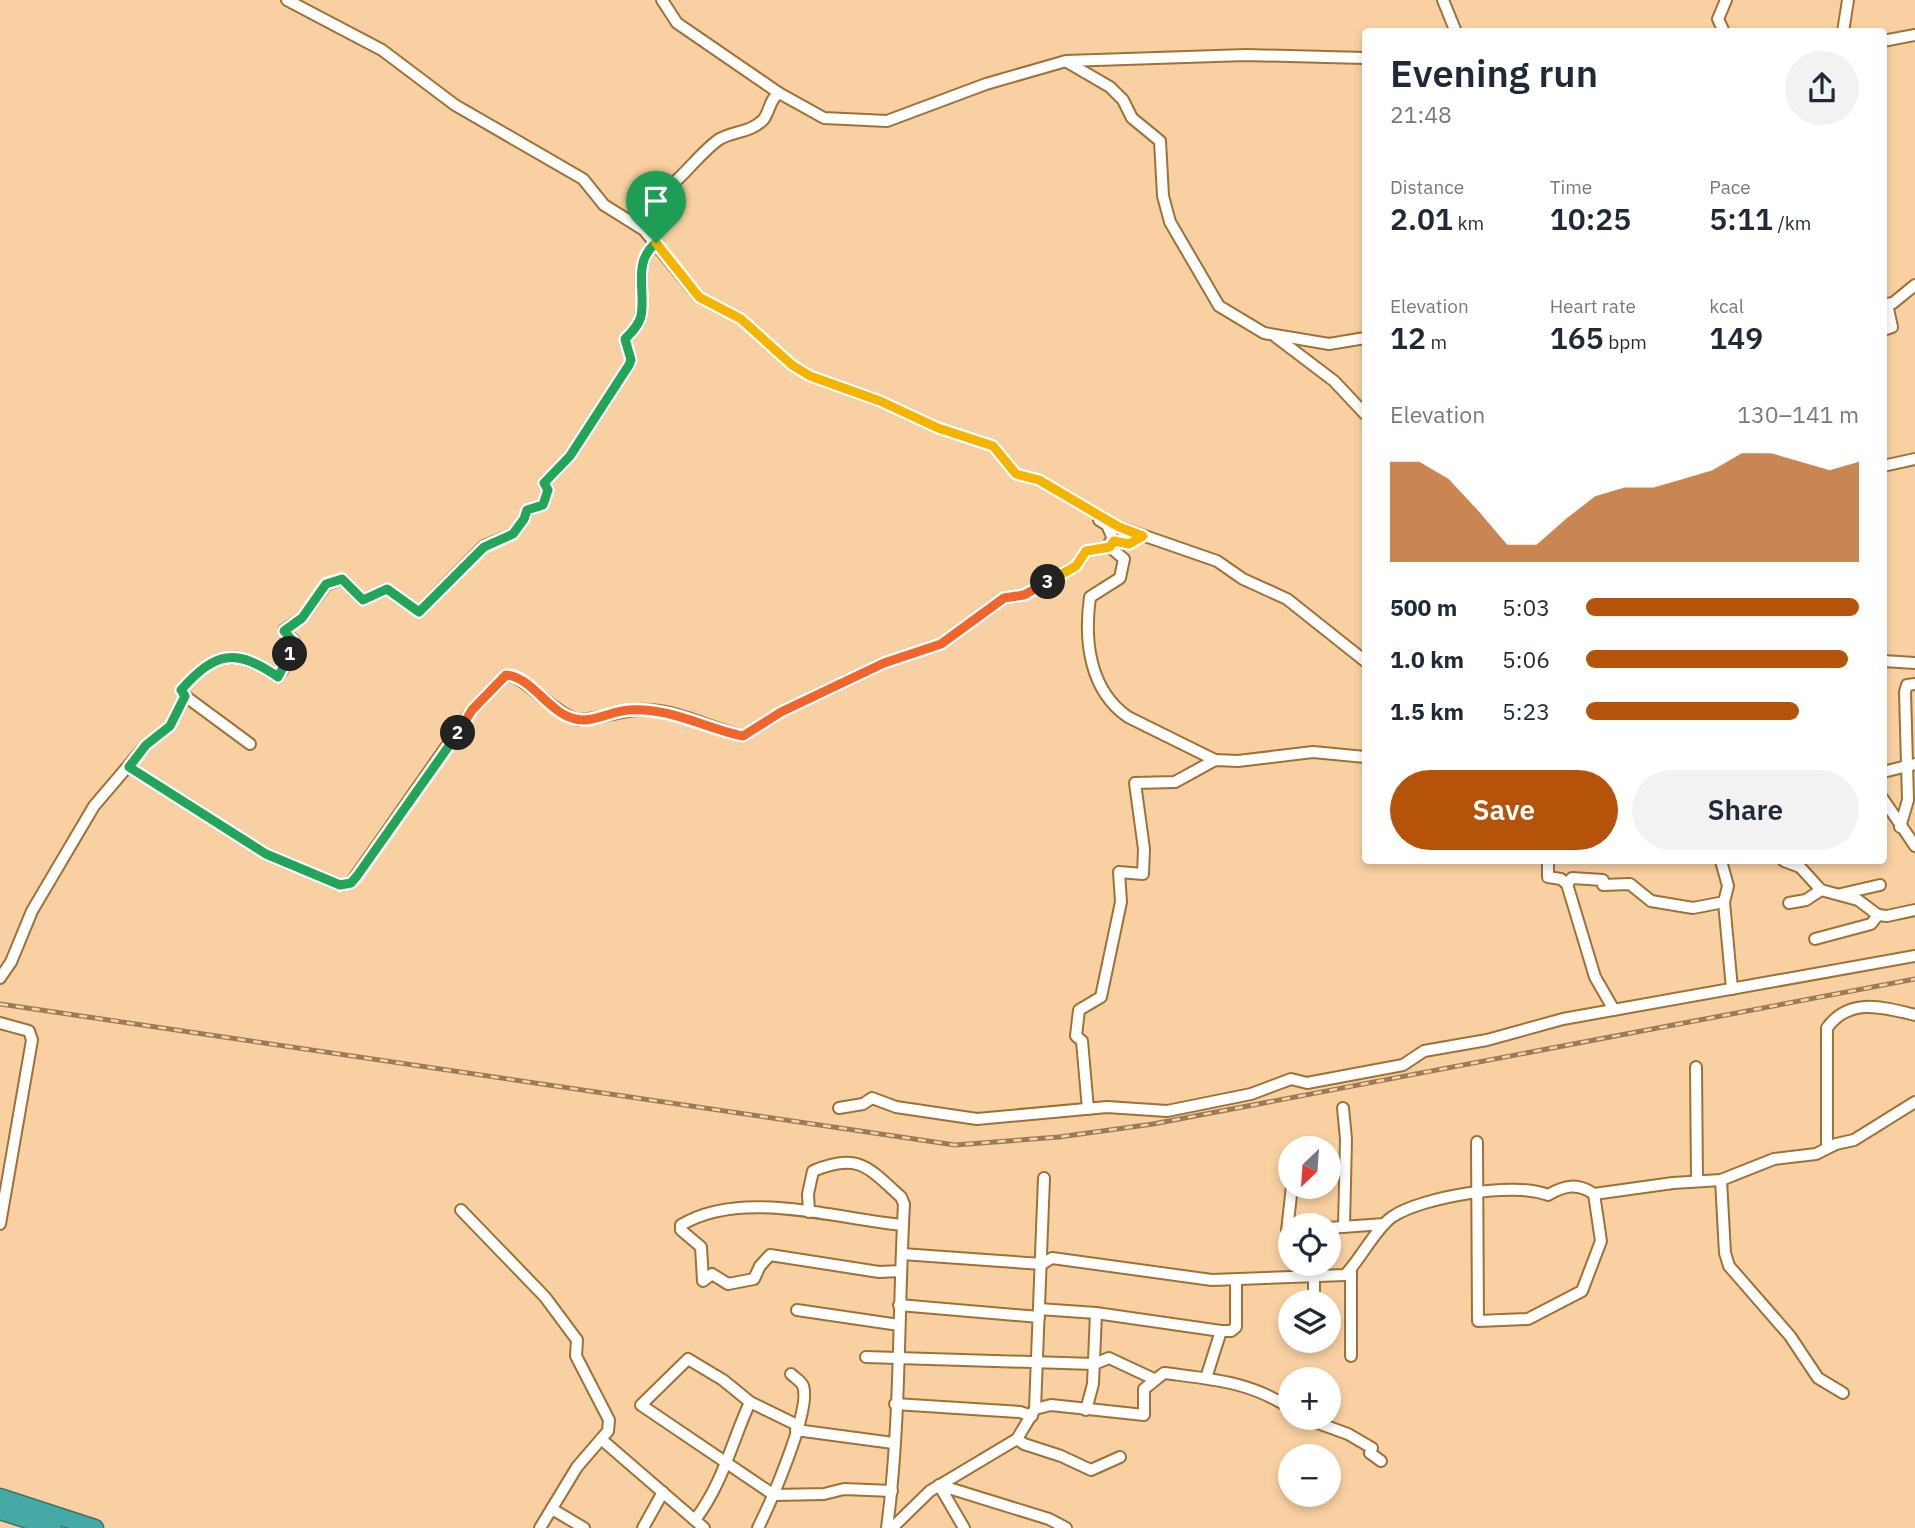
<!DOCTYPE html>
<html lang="en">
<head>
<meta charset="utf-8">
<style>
	body { margin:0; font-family:"IBM Plex Sans",sans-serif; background:#f2f2f3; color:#1f2937; height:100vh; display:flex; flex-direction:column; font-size:26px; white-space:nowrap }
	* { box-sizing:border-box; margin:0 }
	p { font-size:23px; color:#747a83 }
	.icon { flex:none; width:38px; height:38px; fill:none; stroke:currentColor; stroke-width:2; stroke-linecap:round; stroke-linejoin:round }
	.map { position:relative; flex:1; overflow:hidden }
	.details { position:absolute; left:1362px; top:28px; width:525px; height:836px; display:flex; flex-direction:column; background:#fff; border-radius:7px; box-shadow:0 4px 10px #0003 }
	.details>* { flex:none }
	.needle { width:46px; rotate:205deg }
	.fabs { position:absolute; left:1278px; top:1136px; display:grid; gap:14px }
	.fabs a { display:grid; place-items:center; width:63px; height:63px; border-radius:50%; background:#fff; box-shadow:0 4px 10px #0003; font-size:35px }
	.pin { position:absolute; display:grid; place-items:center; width:60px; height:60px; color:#fff; margin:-72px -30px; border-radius:50% 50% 50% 0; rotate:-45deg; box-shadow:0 0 7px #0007 }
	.pin .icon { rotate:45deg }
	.km { position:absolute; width:35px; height:35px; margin:-18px; border-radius:50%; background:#222; color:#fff; font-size:19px; line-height:35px; text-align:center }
	.round { display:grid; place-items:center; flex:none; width:74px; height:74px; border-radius:37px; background:#f2f2f3 }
	.summary { display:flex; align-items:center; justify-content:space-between; height:119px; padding:0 28px }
	h1 { font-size:38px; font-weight:600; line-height:52px }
	.metrics { display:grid; grid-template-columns:repeat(3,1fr); gap:10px; height:119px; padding:7px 28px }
	.metrics div { display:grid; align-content:center }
	.metrics b { font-size:30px; font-weight:600 }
	.metrics small { font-size:19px; font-weight:400 }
	.metrics p { font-size:19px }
	.chart { height:196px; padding:14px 28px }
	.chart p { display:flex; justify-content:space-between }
	.chart svg { width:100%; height:126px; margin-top:7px; fill:#b45309; opacity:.7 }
	.primary-button { display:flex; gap:14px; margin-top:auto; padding:14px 28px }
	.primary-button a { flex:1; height:80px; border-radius:42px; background:#b45309; color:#fff; font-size:28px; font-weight:600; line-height:80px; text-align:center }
	.primary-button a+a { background:#f2f2f3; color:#1f2937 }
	ul { padding:0 28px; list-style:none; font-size:23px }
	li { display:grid; grid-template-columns:112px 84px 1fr; align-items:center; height:52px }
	li i { height:18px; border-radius:9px; background:#b45309 }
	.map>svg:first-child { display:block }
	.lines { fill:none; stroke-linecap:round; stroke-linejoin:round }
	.minor-casing { stroke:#9f7135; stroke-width:14 }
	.highway-casing { stroke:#3a756b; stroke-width:19 }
	.minor { stroke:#fff; stroke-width:10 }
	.highway { stroke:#45a9a5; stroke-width:16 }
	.rail-casing { stroke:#9a7b58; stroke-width:5 }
	.rail { stroke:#f9d0a1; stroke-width:2.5; stroke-dasharray:8; stroke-linecap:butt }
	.split-1-casing { stroke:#fff; stroke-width:14 }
	.split-2-casing { stroke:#fff; stroke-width:14 }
	.split-3-casing { stroke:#fff; stroke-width:14 }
	.split-4-casing { stroke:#fff; stroke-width:14 }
	.split-1 { stroke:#22a559; stroke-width:9 }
	.split-2 { stroke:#22a559; stroke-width:9 }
	.split-3 { stroke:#f0652b; stroke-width:9 }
	.split-4 { stroke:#f5b400; stroke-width:9 }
</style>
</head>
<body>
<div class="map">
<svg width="1915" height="1528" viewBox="0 0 1915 1528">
	<rect width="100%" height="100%" fill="#f9d0a1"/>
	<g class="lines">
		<g class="minor-casing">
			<g id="minor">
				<polyline points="287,0 382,50 455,105 583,179 604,205 644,230 699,297 741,319 792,365 810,376 880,401 938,428 993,446 1016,474 1039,480 1119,527 1217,561 1243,579 1287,599 1365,661"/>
				<polyline points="662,0 677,23 779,93 824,118 887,121 986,84 1066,61 1246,55 1365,58"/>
				<polyline points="1443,0 1456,32"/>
				<polyline points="1724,32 1718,19 1726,0"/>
				<polyline points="1843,32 1848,0"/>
				<polyline points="1883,41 1915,35"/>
				<polyline points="1067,62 1110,87 1123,100 1132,118 1160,141 1163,196 1170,222 1219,306 1264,333 1329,344 1365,338"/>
				<polyline points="1883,330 1892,327 1887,304 1893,303 1915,285"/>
				<polyline points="1276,337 1334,381 1365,414"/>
				<polyline points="1883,466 1915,459"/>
				<path d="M 1099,520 L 1107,525 L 1114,541 L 1110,547 L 1124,559 L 1120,578 L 1090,597 C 1084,640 1089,690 1128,717 L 1215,760"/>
				<polyline points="1110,542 1129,543 1143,536"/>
				<polyline points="1883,661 1915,663"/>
				<polyline points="185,696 250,744"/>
				<path d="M 129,767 L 266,854 L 340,885 L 351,883 L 472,710 L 506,675 C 526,676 552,713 579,720 C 603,719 624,708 649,710 C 681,711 712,729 743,736 L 781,712 L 884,663 L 941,644 L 1004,598 L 1024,595 L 1076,566 L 1086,551 L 1110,547"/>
				<polyline points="1883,772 1915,764"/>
				<polyline points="1883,799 1915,846"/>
				<polyline points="1900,827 1908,800 1905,692 1907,685 1915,684"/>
				<polyline points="1548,861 1548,877 1561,879 1567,884 1595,977 1614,1010"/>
				<polyline points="1784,861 1800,867 1821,890 1858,900 1878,915 1887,916 1915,910"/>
				<polyline points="1567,884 1572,878 1603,880 1603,885 1630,884 1651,901 1693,908 1724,902 1728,886 1721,861"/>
				<polyline points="1841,894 1880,885"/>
				<polyline points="1724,902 1732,989"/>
				<polyline points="1789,903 1806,900 1821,890"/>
				<polyline points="1815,939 1871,924 1878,915"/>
				<path d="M 0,978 L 11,962 L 32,911 L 94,806 L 146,745 L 170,726 L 185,696 L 181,690 C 215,652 235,647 278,677 L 288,661 L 294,641 L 284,630 L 302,618 L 326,585 L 342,579 L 363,600 L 387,589 L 419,612 L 484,546 L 513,534 L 524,519 L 527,510 L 543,505 L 548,490 L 544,483 L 570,456 L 629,365 L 631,360 L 625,339 C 631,333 639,325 641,316 C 646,291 632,263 656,243 L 647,221 L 653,197 C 679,185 695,157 718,140 C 732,131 750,133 763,120 C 770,112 769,100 779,93"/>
				<polyline points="0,1023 29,1031 32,1040 0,1224"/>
				<polyline points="1696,1067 1697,1181"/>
				<polyline points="839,1108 863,1104 872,1098 896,1107 977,1119 1107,1107 1167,1111 1251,1094 1291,1079 1307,1083 1403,1065 1424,1051 1487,1040 1563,1019 1915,956"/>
				<polyline points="1343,1108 1346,1139 1344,1227"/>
				<polyline points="1088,1109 1082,1041 1076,1036 1079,1010 1101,997 1121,902 1119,872 1143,874 1144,849 1135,783 1175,782 1215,760 1238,761 1313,752 1365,757"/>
				<polyline points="1477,1142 1478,1321 1528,1319 1582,1291 1601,1241 1594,1194"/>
				<path d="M 1827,1148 L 1827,1028 C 1849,997 1883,1007 1915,1015"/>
				<polyline points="1721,1180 1725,1253 1729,1266 1790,1336 1818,1378 1843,1393"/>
				<polyline points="461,1210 545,1297 577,1340 576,1356 609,1420 608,1431 577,1467 540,1528"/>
				<path d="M 809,1212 L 808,1194 L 813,1171 C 858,1152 868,1167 901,1197 L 904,1204 C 898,1312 901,1421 887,1528"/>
				<polyline points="1328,1228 1384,1224"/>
				<polyline points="1290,1231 1287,1231 1292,1186"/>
				<path d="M 902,1254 L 1042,1264 L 1052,1258 L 1212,1280 L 1345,1275 C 1360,1260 1376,1228 1392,1217 C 1421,1197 1515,1181 1548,1195 C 1565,1185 1578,1183 1594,1194 L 1673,1183 L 1721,1180 L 1774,1159 L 1816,1154 L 1836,1144 L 1854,1140 L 1915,1102"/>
				<polyline points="1351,1269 1351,1356"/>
				<path d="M 901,1271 L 879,1272 L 770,1255 L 760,1266 L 754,1279 L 728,1284 L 712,1274 L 703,1281 L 701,1247 L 681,1230 L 681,1225 C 742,1188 836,1219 903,1225"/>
				<polyline points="1314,1302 1314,1276"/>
				<polyline points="899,1305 1039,1317"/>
				<polyline points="1039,1309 1096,1313 1221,1331"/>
				<polyline points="797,1310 899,1325"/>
				<polyline points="866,1357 1094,1364 1109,1358 1154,1379"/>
				<polyline points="1206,1378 1221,1331 1231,1331 1236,1327 1236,1280"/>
				<polyline points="750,1402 723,1380 688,1359 641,1405 774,1495 824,1494 844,1489 892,1491"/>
				<polyline points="895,1404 1020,1412 1032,1416"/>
				<path d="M 1035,1409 L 1051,1405 L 1144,1415 L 1144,1389 L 1164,1373 C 1210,1379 1249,1381 1290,1408"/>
				<polyline points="1086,1410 1093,1384 1096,1313"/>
				<polyline points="1304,1418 1348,1434 1372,1448 1370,1453 1381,1461"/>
				<polyline points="796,1430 893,1443"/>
				<polyline points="601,1439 704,1528"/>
				<polyline points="1017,1439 1024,1444 1061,1456 1091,1470 1120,1457"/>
				<polyline points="552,1509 584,1528"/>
				<path d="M 695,1520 C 723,1483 731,1444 750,1402 L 797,1425"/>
				<polyline points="643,1528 663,1492"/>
				<path d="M 758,1528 C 770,1504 812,1409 803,1386 C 801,1381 795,1378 791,1374"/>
				<polyline points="892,1528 930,1491 1017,1439 1035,1409 1044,1178"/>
				<polyline points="964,1528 939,1485 1049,1519 1066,1528"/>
			</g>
		</g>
		<g class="highway-casing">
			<g id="highway">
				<polyline points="0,1497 95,1528"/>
				<polyline points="0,1511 53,1528"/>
			</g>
		</g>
		<use href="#minor" class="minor"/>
		<use href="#highway" class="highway"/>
		<g class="rail-casing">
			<polyline id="rail" points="0,1004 955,1145 1059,1137 1153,1124 1915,979"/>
		</g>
		<use href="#rail" class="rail"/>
	</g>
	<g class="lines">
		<g class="split-1-casing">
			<path id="split-1" d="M 290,654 L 294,642 L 284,631 L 302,618 L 326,584 L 342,579 L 363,600 L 387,589 L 419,612 L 484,547 L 513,534 L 524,519 L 527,510 L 543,505 L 548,490 L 544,483 L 570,456 L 629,365 L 631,360 L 625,339 C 631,333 639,325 641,316 C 646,291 632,262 656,243"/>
		</g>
		<g class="split-2-casing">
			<path id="split-2" d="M 290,654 L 278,677 C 235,647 215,652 181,690 L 185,696 L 170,726 L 146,745 L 129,767 L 266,854 L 340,885 L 351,883 L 357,876 L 458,733"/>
		</g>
		<g class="split-3-casing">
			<path id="split-3" d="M 458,733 L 472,710 L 506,675 C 530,676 548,711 572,718 C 590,725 610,711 629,710 C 669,707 705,728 743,736 L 781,712 L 884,663 L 941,644 L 1004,598 L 1024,595 L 1048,582"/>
		</g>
		<g class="split-4-casing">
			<polyline id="split-4" points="656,243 699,297 741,319 792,365 810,376 880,401 938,428 993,446 1016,474 1039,480 1119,527 1143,536 1129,544 1114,541 1110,547 1086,551 1076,566 1048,582"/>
		</g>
		<use href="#split-1" class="split-1"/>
		<use href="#split-2" class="split-2"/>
		<use href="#split-3" class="split-3"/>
		<use href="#split-4" class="split-4"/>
	</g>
</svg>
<div class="fabs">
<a><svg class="needle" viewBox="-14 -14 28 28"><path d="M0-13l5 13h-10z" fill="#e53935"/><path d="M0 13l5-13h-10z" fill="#747a83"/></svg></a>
<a><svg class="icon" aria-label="locate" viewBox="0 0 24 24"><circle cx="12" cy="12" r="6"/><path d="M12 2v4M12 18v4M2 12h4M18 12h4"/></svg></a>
<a><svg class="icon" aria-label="layers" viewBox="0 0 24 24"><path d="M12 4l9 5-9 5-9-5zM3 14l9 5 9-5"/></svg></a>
<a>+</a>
<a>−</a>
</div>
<div class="pin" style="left:656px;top:243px;background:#1e9e55"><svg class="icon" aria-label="arrive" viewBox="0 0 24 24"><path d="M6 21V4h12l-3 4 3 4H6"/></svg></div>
<b class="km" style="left:290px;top:654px">1</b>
<b class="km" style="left:458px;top:733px">2</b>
<b class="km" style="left:1048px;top:582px">3</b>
<section class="details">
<div class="summary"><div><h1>Evening run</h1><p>21:48</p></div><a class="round"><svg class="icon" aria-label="share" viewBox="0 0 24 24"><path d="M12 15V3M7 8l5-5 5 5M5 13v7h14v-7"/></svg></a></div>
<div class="metrics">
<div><p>Distance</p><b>2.01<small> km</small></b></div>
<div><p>Time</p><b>10:25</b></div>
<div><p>Pace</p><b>5:11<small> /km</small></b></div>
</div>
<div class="metrics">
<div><p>Elevation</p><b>12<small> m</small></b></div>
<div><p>Heart rate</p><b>165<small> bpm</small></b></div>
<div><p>kcal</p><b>149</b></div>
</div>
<div class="chart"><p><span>Elevation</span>130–141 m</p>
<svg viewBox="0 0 160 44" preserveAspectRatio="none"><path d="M0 44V9L10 9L20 15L30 26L40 38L50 38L60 29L70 21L80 18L90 18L100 15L110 12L120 6L130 6L140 9L150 12L160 9V44z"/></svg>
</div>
<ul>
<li><b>500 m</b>5:03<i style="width:100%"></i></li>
<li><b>1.0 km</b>5:06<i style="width:96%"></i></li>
<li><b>1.5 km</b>5:23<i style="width:78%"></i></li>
</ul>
<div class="primary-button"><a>Save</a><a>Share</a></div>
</section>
</div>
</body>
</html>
